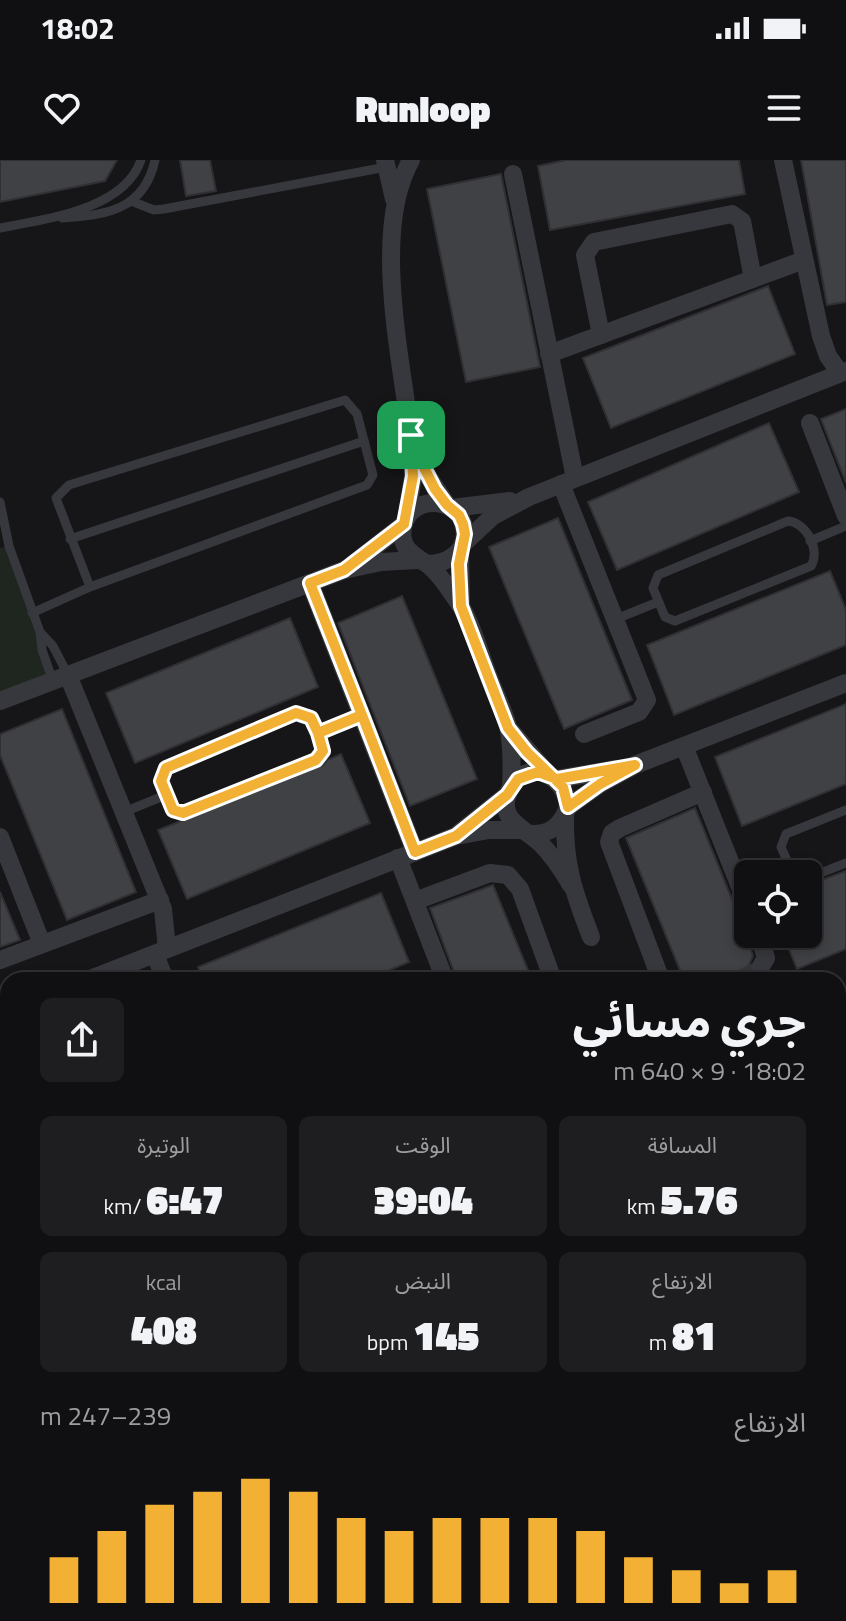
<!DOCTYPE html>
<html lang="ar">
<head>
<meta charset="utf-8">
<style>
	body { margin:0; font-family:"Titillium Web","Noto Sans Arabic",sans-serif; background:#1e1e20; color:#f1f3f6; direction:rtl; height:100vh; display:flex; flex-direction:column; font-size:30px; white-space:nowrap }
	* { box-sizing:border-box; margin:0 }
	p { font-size:26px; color:#9c9d9f }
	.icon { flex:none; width:44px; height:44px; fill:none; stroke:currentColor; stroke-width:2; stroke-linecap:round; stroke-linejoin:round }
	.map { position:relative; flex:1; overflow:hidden; direction:ltr }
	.sheet { position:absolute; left:0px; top:812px; width:846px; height:650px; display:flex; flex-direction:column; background:#101012; border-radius:24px 24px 0 0; box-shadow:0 4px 12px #0003,0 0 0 2px #303032; direction:rtl }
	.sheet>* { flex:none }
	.buttons { position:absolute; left:734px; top:700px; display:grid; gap:16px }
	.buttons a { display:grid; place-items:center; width:88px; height:88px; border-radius:12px; background:#101012; box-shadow:0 4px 12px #0003,0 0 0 2px #303032; font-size:40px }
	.pin { position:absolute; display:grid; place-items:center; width:68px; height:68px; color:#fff; margin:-34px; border-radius:16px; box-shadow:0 4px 12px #0006 }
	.round { display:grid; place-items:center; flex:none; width:84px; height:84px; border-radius:12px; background:#1e1e20 }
	.headline { display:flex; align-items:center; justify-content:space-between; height:136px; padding:0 40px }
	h1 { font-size:44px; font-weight:800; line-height:60px }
	.figures { display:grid; grid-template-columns:repeat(3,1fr); gap:12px; height:136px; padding:8px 40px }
	.figures div { display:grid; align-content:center; border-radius:12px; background:#1e1e20; text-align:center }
	.figures b { font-size:40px; font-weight:800 }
	.figures small { font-size:22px; font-weight:400 }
	.figures p { font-size:22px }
	.chart { height:224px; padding:16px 40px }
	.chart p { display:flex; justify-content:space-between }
	.chart svg { width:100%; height:144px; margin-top:8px; stroke:#f2b134; stroke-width:6 }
	.status { display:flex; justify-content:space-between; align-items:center; height:56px; padding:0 40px; background:#101012; direction:ltr }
	.status svg { height:22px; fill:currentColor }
	header { display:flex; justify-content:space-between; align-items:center; height:104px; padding:0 40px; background:#101012; font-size:36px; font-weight:800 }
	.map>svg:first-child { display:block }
	.built { fill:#222225 }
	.green { fill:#1e261f }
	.building { fill:#404145; stroke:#303034; stroke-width:2 }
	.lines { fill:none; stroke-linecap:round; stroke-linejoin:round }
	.minor-tunnel { stroke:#333438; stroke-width:18; stroke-dasharray:18 9; stroke-linecap:butt }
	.service { stroke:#37383d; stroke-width:9 }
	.minor { stroke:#37383d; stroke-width:18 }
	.motorway { stroke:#63666e; stroke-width:32 }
	.route-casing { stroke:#fff; stroke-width:16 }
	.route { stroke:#f2b134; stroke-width:10 }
</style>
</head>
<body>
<div class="status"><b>18:02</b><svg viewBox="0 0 49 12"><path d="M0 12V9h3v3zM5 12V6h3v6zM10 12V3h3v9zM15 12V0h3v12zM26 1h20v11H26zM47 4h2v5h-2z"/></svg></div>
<header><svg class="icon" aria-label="menu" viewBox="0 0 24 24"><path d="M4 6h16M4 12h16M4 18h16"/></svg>Runloop<svg class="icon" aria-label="heart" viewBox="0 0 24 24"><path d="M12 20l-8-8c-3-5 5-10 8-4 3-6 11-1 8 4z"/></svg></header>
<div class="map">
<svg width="846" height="1461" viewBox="0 0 846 1461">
	<rect width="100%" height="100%" fill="#161618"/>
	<polygon class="built" points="846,1228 846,1461 212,1461 231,1454 838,1454 838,1231"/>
	<polygon class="green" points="9,386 53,521 0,540 0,388"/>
	<g class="building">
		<polygon points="0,0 117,0 105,21 0,42"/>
		<polygon points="180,0 210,0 216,31 186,36"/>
		<polygon points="566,0 739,0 745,34 550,70 538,6"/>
		<polygon points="801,0 846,0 846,142 827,145"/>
		<polygon points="501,14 540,207 466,222 427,29"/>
		<polygon points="768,126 795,194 611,268 583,198"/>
		<polygon points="846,249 846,323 821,259"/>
		<polygon points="769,263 799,332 617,410 588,342"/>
		<polygon points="558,358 632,540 564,569 489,387"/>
		<polygon points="830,411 846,450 846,485 674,555 647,485"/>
		<polygon points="402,436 477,619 410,646 338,463"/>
		<polygon points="290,458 318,527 135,603 106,533"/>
		<polygon points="846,544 846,624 742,666 715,597"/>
		<polygon points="62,549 136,732 67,760 0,595 0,574"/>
		<polygon points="341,594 370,663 187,739 158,670 323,605 327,600"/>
		<polygon points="695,648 747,776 753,796 748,807 749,813 755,819 765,820 684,820 626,678"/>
		<polygon points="846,711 846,789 797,809 783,774 808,774 808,725"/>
		<polygon points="493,725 532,820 457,820 430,748"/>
		<polygon points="0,732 20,780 0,787"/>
		<polygon points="381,733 409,802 366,820 203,820 198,807"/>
	</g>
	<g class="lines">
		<g class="minor-tunnel">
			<polyline points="740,820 760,808"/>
			<polyline points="0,914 8,911"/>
		</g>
		<g class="service">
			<polyline points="131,41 154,50 164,49 386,7"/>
			<path d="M 62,58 C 105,55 144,51 155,0"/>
			<path d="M 0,68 C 45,59 124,50 141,0"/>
			<polyline points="0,342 9,386 40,472 42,490 53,521"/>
			<path d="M 788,361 C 806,362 821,390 811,406 L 675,461 L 665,457 L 653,428 L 658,415 Z"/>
			<polyline points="70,379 364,281"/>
			<polyline points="810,381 846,366"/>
			<polyline points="32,453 90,427 367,325 373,315 357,254 345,240 69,325 56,338 90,427"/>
			<polyline points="616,459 658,442"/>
			<polyline points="40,472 53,486 68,515"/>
			<path d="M 296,553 C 315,555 328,582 320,598 L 183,653 L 173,650 L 161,621 L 166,608 Z"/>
			<polyline points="318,573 362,555"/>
			<polyline points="124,652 166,635"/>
			<polyline points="754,714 786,700"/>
			<polyline points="793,714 781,687 786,674 846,650"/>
			<polyline points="808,718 846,703"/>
			<polyline points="235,1461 252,1454"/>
			<polyline points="346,1461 364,1454"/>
		</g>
		<g class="minor">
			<polyline points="385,0 394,39"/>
			<polyline points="783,0 821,176 828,196 840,213"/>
			<polyline points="513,14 575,318"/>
			<polyline points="601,175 585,95 594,82 732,54 742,61 753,119"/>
			<polyline points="549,194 804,100"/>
			<polyline points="810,263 846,356"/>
			<polyline points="416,289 425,312 447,345"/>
			<polyline points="561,324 647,540 639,552 584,574"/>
			<polyline points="452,348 510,341"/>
			<path d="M 407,357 L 413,316 L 413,296 C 405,213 369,74 411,0"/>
			<polyline points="463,384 493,356 529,337 846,211"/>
			<polyline points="460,390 461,443"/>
			<polyline points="353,404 404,364"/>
			<path d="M 427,404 C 448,404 469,391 464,367 C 457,335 410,335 403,367 C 399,388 413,395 427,404 C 437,411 447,426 454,436 C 472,460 479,493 490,520 C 496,537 506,554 509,571 C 512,589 512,608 511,626"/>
			<polyline points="310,423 415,692"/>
			<polyline points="68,515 163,749 167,789"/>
			<polyline points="0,541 344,410 381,402 417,400"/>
			<polyline points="510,570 548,614"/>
			<polyline points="684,586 748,747"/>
			<polyline points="557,619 617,609"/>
			<polyline points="568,647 600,624 635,605 846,523"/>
			<path d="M 565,657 C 564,705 574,733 591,777"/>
			<polyline points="459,673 507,635"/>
			<path d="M 530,674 C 550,675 561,666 568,647 C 565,612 524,597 509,631 C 496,660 525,668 541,684 C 553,696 562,710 571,725"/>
			<polyline points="0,677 42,784"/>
			<polyline points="398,698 445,820"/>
			<polyline points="415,741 490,713 508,715 520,729 553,820"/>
			<polyline points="759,774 766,798 760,808"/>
			<polyline points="155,794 165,820"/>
			<polyline points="0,800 160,740"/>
			<polyline points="88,820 456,676 489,670 521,670"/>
			<polyline points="661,820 609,682 612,673 620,668 703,632"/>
			<polyline points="0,855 8,852"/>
			<polyline points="0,1001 8,1021"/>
			<polyline points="664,1454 667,1461"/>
		</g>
		<g class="motorway">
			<polyline points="838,1114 846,1110"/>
			<polyline points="838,1154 846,1151"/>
			<polyline points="0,1447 8,1444"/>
			<polyline points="54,1461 72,1454"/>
		</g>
	</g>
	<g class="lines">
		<g class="route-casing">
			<polyline id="route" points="411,275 413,316 404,364 344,410 310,423 362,555 318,573 323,591 316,600 183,653 173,650 161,621 166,608 296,553 311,558 318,573 362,555 415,692 456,676 507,635 518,619 538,612 557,619 635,605 600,624 568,647 563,627 527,592 508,568 461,446 459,404 465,374 463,364 459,355 447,345 435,329 417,294 411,275"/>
		</g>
		<use href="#route" class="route"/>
	</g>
</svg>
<div class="buttons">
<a><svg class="icon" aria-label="locate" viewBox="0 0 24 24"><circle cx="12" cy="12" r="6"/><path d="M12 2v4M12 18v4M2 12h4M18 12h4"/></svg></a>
</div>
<div class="pin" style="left:411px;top:275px;background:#1e9e55"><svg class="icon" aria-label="arrive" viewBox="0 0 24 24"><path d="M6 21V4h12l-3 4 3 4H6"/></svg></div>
<section class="sheet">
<div class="headline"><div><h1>جري مسائي</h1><p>18:02 · 9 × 640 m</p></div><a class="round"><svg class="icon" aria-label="share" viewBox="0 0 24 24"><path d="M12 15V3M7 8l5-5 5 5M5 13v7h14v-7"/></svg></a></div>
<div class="figures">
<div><p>المسافة</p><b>5.76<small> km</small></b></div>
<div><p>الوقت</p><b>39:04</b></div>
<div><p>الوتيرة</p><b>6:47<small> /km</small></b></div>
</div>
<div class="figures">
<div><p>الارتفاع</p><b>81<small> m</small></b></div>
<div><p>النبض</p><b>145<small> bpm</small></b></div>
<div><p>kcal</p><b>408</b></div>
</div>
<div class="chart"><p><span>الارتفاع</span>239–247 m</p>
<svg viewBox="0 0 160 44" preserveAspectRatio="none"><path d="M5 44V30M15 44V22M25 44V14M35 44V10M45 44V6M55 44V10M65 44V18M75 44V22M85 44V18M95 44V18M105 44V18M115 44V22M125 44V30M135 44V34M145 44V38M155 44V34"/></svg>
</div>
</section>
</div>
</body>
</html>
